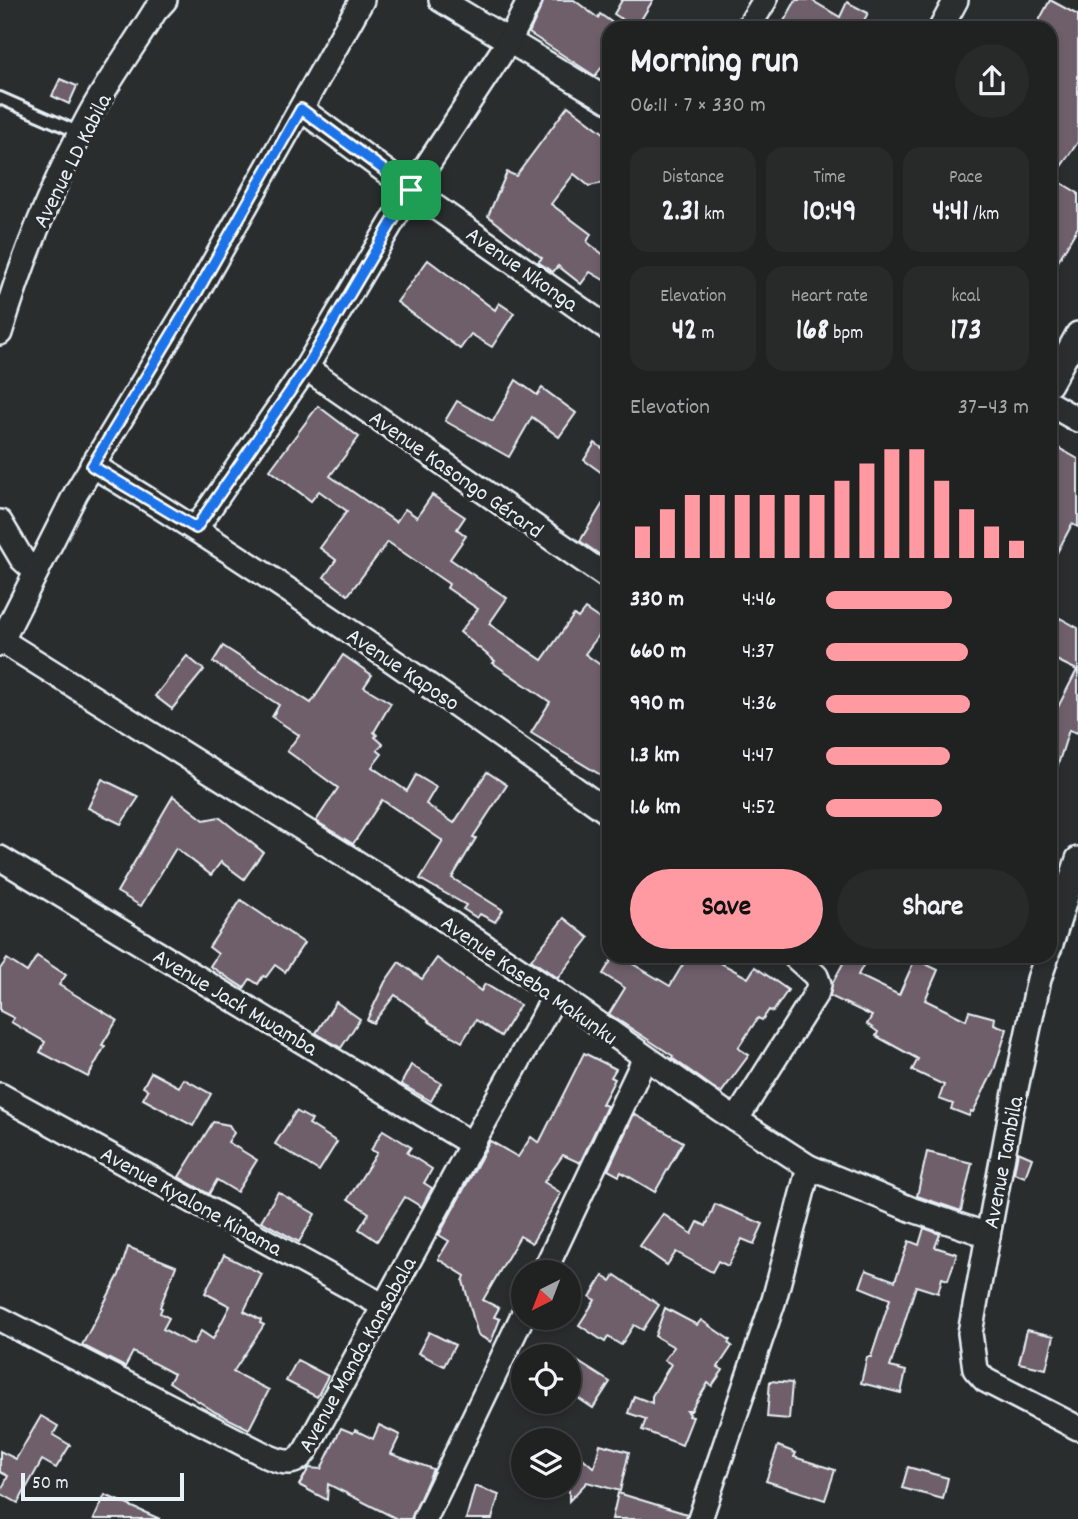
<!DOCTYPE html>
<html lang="en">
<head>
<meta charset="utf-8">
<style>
	body { margin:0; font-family:Dekko,sans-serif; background:#282a2a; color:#f1f3f6; height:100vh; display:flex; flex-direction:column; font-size:26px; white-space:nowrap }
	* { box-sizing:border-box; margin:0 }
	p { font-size:23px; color:#a2a4a5 }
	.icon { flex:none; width:38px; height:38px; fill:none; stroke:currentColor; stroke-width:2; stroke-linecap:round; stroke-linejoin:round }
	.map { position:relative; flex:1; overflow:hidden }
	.drawer { position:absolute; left:602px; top:21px; width:455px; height:942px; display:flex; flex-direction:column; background:#202222; border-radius:21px; box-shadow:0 4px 10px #0003,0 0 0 2px #3d3f40 }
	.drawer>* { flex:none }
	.needle { width:46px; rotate:222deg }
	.buttons { position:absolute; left:511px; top:1260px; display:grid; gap:14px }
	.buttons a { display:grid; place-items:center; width:70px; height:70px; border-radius:50%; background:#202222; box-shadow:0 4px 10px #0003,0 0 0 2px #3d3f40; font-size:35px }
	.scale { position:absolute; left:21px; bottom:18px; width:163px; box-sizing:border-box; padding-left:7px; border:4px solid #e8f1f8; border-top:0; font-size:19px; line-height:24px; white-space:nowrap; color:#e8f1f8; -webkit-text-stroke:5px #2a2d2e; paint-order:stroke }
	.pin { position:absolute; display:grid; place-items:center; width:60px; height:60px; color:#fff; margin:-30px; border-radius:14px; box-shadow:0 4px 10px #0006 }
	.round { display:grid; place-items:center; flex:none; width:74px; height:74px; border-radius:37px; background:#282a2a }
	.summary { display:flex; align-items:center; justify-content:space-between; height:119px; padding:0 28px }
	h1 { font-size:38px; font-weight:700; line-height:52px }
	.figures { display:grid; grid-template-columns:repeat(3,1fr); gap:10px; height:119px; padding:7px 28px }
	.figures div { display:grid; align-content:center; border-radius:18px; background:#282a2a; text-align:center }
	.figures b { font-size:30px; font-weight:700 }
	.figures small { font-size:19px; font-weight:400 }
	.figures p { font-size:19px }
	.chart { height:196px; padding:14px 28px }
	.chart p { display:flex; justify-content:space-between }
	.chart svg { width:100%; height:126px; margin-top:7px; stroke:#ff9aa2; stroke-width:6 }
	.action { display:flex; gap:14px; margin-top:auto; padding:14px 28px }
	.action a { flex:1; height:80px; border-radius:42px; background:#ff9aa2; color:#111; font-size:28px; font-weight:700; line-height:80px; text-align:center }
	.action a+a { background:#282a2a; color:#f1f3f6 }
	ul { padding:0 28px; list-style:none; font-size:23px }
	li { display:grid; grid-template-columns:112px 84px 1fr; align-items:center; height:52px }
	li i { height:18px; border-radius:9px; background:#ff9aa2 }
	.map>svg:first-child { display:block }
	.building { fill:#6e5e6a; stroke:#e8f1f8; stroke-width:2 }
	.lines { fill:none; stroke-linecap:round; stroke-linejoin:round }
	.lane-casing { stroke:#e8f1f8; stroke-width:16 }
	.street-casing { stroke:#e8f1f8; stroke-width:28 }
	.lane { stroke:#2a2d2e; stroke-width:10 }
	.street { stroke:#2a2d2e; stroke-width:23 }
	.route-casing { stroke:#fff; stroke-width:14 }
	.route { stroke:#1a73e8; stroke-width:9 }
	.labels { text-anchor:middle; stroke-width:7; stroke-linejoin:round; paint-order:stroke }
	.street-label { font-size:23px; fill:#e8f1f8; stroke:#2a2d2e }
</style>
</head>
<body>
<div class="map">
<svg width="1078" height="1519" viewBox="0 0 1078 1519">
	<rect width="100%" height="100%" fill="#2a2d2e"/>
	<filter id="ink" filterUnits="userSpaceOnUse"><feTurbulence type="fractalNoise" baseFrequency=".0143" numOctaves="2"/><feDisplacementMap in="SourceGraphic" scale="14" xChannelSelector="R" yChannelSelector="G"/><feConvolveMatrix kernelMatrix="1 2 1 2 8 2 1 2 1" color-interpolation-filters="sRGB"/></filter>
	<g filter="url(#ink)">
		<g class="building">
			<polygon points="544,0 574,0 598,18 600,14 617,26 609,28 609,58 595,76 529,33"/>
			<polygon points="622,0 653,0 636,28 614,14"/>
			<polygon points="796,0 811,0 840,17 847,2 868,13 860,28 780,28"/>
			<polygon points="1050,0 1078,15 1078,142 1053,178 1078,193 1078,227 1050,275 1050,28 1035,28"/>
			<polygon points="60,79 77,86 69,104 52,96"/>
			<polygon points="568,106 609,137 609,182 589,186 574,174 551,204 591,234 587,242 609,259 609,283 590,272 581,284 558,266 553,272 538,262 542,258 488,216 507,172 516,176"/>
			<polygon points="428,260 495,310 499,303 514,313 492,347 471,334 460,349 397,302"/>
			<polygon points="516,380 537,395 542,388 576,413 559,437 532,417 509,457 445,421 457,401 493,421"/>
			<polygon points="318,406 359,437 330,476 396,522 405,509 417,517 432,495 465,517 457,529 466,536 450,559 507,598 489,624 542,660 574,615 578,618 585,609 607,624 585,654 609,671 609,780 531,733 550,702 493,663 495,661 460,632 478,609 447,588 449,584 388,542 348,595 324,577 336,560 320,548 347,511 319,491 311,501 270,470"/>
			<polygon points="595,443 609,453 609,478 584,460"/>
			<polygon points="1050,443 1078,459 1078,527 1072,524 1050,566 1050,478 1057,466 1050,462"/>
			<polygon points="609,493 609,561 580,541"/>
			<polygon points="1060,618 1078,628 1078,733 1069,730 1054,777 1050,776 1050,705 1058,707 1077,670 1050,657 1050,637"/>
			<polygon points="223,646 311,703 343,655 372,675 364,687 391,703 374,732 377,735 375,737 383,744 377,750 382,754 372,767 407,791 416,775 436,787 426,804 454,823 487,772 507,785 473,837 476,838 452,878 503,910 495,922 480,914 477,918 463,909 466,905 420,879 443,841 382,800 353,844 316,821 338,788 287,751 299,735 272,717 279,705 213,662"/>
			<polygon points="187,656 204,670 172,709 155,696"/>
			<polygon points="102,779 139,797 121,824 88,808"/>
			<polygon points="173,796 204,820 219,817 263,852 244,879 221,862 211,875 176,848 141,906 117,892"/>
			<polygon points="241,900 304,943 285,972 275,965 266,977 263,976 258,984 250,979 244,988 210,966 218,954 209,947"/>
			<polygon points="564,918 589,938 558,978 531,960"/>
			<polygon points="37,956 66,975 59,985 117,1020 102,1045 105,1046 88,1077 40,1052 45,1042 11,1022 14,1018 0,1011 0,969 7,959 27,972"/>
			<polygon points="614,956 619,956 670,986 688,956 708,956 748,978 755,967 788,990 773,1012 769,1010 762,1020 758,1018 738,1048 749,1055 721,1093 672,1058 673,1056 609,1014 625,988 603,974"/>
			<polygon points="847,956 868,956 858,975 899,995 915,959 938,970 925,1000 966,1020 969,1011 995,1018 994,1024 1007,1029 994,1070 973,1112 971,1111 969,1116 951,1109 953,1104 939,1099 944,1085 912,1070 918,1059 876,1036 878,1032 867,1024 872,1016 830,996 832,984"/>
			<polygon points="437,958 481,991 485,984 520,1005 501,1036 476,1020 462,1042 428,1021 429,1020 395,995 373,1023 367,1020 385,982 399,962 422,979"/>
			<polygon points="336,1002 360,1019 341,1048 316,1033"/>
			<polygon points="584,1053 616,1069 611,1077 615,1079 602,1104 607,1106 580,1163 563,1155 544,1182 561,1193 532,1243 520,1236 483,1300 499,1308 494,1317 500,1319 491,1342 478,1335 463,1281 465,1276 438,1259 449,1241 439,1235 490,1141 518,1157 531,1137 539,1143"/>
			<polygon points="411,1065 441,1083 431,1101 401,1084"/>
			<polygon points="151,1072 179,1087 184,1079 211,1094 193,1126 143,1099 148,1090 143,1087"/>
			<polygon points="296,1111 312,1120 309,1124 337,1142 319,1171 275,1144"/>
			<polygon points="634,1114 683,1142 655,1192 621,1172 619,1176 608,1170"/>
			<polygon points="213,1122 229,1125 234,1133 228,1142 257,1160 237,1192 217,1180 209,1194 179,1177"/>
			<polygon points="383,1130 411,1147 407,1153 432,1169 424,1183 432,1188 422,1207 405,1197 377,1241 359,1229 369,1213 348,1199 377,1153 371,1150"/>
			<polygon points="927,1152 972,1163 961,1211 917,1196"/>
			<polygon points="1018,1152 1032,1158 1025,1177 1014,1173"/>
			<polygon points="278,1192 315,1214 299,1242 261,1221"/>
			<polygon points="715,1204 763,1224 754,1244 742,1239 728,1266 718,1261 712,1272 676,1252 667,1265 640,1246 663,1214 692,1234 698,1222 706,1226"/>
			<polygon points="924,1228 940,1234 935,1247 957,1254 948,1280 942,1278 938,1293 916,1286 890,1367 906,1371 901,1393 861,1383 867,1357 871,1357 890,1299 860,1287 866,1270 895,1281 909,1241 919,1245"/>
			<polygon points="128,1247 176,1266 160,1307 162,1308 160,1313 169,1318 163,1329 193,1345 201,1331 213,1339 230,1306 205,1293 224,1255 262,1274 244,1311 261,1320 260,1323 264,1325 233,1372 269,1390 249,1429 215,1412 169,1382 174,1374 133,1352 125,1367 82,1345 119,1275"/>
			<polygon points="615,1275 659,1305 643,1330 634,1325 621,1345 608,1337 605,1342 579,1325 595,1300 590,1297 603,1276 611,1281"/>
			<polygon points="665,1308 697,1325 701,1320 730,1340 728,1343 732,1346 718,1367 723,1370 712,1386 708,1383 691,1411 687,1411 690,1414 689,1416 693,1417 682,1445 642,1430 646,1419 628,1413 634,1396 652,1403 652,1396 671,1364 664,1360 674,1347 655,1336"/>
			<polygon points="1027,1330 1054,1336 1046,1369 1019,1363"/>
			<polygon points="429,1332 455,1345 444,1366 418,1353"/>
			<polygon points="569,1356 610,1382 593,1408 569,1392"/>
			<polygon points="297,1360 328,1376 317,1397 286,1381"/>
			<polygon points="770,1381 792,1383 789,1419 767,1417"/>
			<polygon points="41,1416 58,1426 53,1435 70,1445 56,1468 42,1460 18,1503 0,1493 8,1476 0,1472 0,1451 16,1459"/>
			<polygon points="379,1425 400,1435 391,1454 433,1469 411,1519 397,1519 328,1484 327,1500 299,1485 309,1468 321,1469 341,1428 353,1433 355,1430 373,1439"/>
			<polygon points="600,1444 629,1452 620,1491 587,1482 569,1501 569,1446 594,1468"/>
			<polygon points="778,1446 796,1453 794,1457 835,1470 825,1500 766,1481"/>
			<polygon points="908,1467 948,1478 943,1499 902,1488"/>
			<polygon points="475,1486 499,1495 492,1519 466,1519"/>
			<polygon points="618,1493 687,1514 686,1519 612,1519"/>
			<polygon points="105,1495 160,1519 94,1519"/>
		</g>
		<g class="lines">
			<g class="lane-casing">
				<polyline id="lane" points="0,98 80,133"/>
			</g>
			<g class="street-casing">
				<g id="street">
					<polyline points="441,0 609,101"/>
					<polyline points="748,28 765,0"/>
					<polyline points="941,28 956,0"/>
					<polyline points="301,109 411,190 609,329"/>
					<path d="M 0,333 C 23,258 50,189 87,120 C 107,82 133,47 155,11 L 165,0"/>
					<polyline points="306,368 609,578"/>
					<polyline points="1050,384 1078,334"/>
					<polyline points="1050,404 1078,420"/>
					<path d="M 92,465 C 270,573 440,692 609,813"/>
					<polyline points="0,522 22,559 35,571"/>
					<polyline points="196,528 306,368 411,190 509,41 530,0"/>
					<polyline points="1,640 402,891 556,994 721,1110 809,1167 913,1210 988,1235"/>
					<polyline points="0,644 76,493 196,294 362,0"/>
					<polyline points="0,858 472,1144"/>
					<polyline points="1050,947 1078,859"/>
					<polyline points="1047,956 1039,979 1011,1112 970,1333 975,1369 985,1380 1078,1428"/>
					<polyline points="0,1095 384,1306"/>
					<polyline points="736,1120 817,992 819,984 816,976 794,956"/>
					<polyline points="544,1272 645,1058"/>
					<path d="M 0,1319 L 269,1457 C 286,1464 297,1466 307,1448 L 472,1144 L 556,994"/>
					<polyline points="425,1519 523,1315"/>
					<polyline points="700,1519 774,1300 809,1167"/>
				</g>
			</g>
			<use href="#lane" class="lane"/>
			<use href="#street" class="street"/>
		</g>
	</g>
	<g class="lines" filter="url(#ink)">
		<g class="route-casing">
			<polygon id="route" points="301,109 411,190 306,368 196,528 92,466 196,294"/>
		</g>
		<use href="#route" class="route"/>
	</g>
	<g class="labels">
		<g class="street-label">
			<text transform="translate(71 160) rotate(-63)" y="8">Avenue LD Kabila</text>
			<text transform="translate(523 268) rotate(35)" y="8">Avenue Nkonga</text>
			<text transform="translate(457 473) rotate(35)" y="8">Avenue Kasongo Gérard</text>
			<text transform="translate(404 668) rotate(34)" y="8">Avenue Kaposo</text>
			<text transform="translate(530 979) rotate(35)" y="8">Avenue Kaseba Makunku</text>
			<text transform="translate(236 1001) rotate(31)" y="8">Avenue Jack Mwamba</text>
			<text transform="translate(1002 1162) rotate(-79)" y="8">Avenue Tambila</text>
			<text transform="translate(192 1200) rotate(29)" y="8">Avenue Kyalone Kinama</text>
			<text transform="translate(356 1354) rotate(-61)" y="8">Avenue Manda Kansabala</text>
		</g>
	</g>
</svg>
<div class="buttons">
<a><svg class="needle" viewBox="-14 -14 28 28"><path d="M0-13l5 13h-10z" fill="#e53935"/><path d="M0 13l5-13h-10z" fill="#a2a4a5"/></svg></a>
<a><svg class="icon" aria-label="locate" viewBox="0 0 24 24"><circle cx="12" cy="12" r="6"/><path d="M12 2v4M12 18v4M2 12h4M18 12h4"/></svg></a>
<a><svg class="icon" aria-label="layers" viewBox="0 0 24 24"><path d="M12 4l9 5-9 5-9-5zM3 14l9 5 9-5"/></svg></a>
</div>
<div class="scale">50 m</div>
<div class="pin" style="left:411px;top:190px;background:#1e9e55"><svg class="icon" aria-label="arrive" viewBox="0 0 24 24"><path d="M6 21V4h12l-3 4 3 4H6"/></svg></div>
<section class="drawer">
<div class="summary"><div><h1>Morning run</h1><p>06:11 · 7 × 330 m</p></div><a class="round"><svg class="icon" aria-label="share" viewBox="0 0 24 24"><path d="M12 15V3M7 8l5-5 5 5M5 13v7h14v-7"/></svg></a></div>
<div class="figures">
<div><p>Distance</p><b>2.31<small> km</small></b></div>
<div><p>Time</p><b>10:49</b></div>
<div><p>Pace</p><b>4:41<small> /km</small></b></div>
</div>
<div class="figures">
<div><p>Elevation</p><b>42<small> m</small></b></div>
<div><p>Heart rate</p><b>168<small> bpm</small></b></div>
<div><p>kcal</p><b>173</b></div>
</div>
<div class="chart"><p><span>Elevation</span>37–43 m</p>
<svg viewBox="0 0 160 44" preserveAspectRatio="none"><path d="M5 44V33M15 44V27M25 44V22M35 44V22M45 44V22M55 44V22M65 44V22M75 44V22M85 44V17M95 44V11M105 44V6M115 44V6M125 44V17M135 44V27M145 44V33M155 44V38"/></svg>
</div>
<ul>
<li><b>330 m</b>4:46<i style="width:62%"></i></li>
<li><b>660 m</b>4:37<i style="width:70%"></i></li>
<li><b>990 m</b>4:36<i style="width:71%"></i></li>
<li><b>1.3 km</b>4:47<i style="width:61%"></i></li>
<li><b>1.6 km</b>4:52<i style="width:57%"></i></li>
</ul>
<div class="action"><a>Save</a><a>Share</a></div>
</section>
</div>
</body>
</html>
